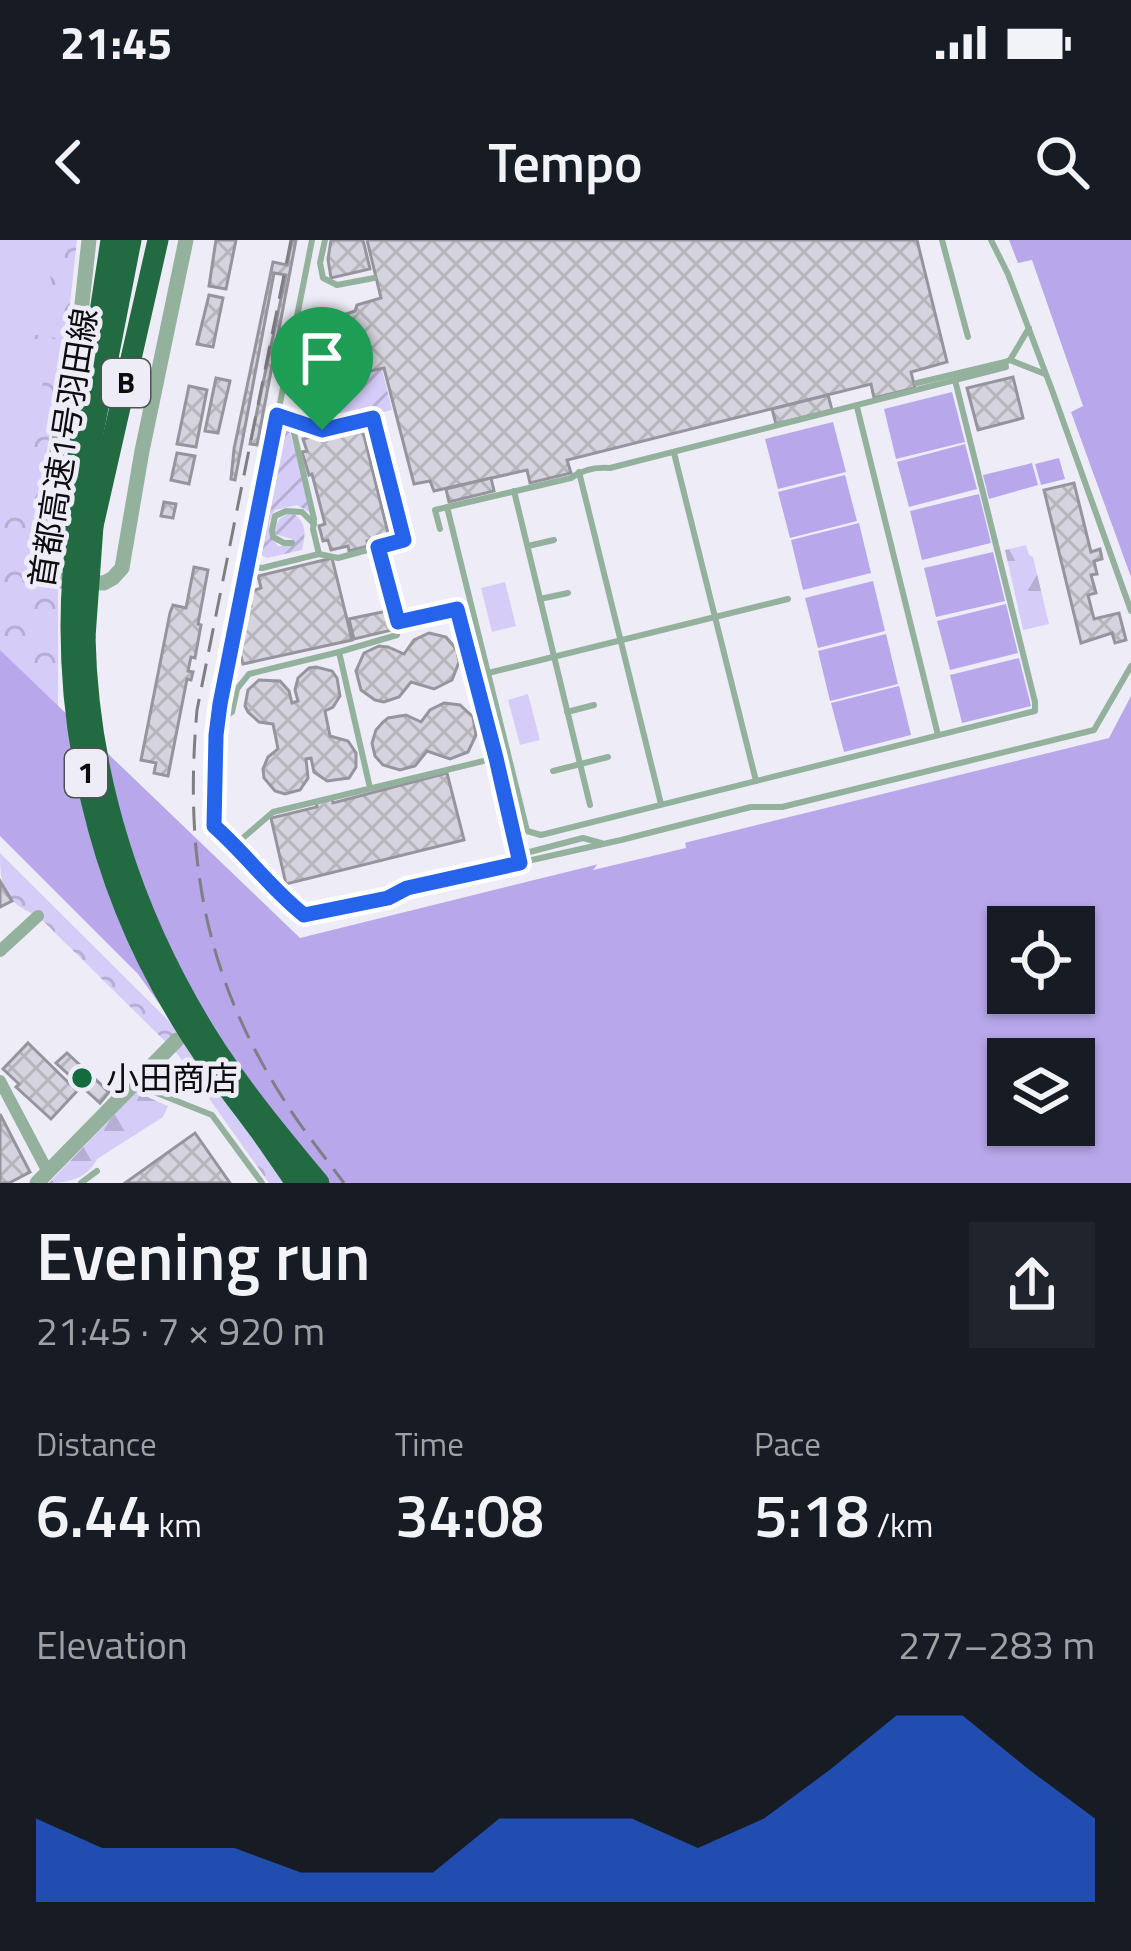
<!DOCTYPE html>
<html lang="en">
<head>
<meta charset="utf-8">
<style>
	body { margin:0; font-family:"Titillium Web","Noto Sans JP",sans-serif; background:#20242c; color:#f1f3f6; height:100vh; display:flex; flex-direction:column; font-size:45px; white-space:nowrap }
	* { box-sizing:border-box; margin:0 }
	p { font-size:39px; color:#9ea1a6 }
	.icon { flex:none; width:66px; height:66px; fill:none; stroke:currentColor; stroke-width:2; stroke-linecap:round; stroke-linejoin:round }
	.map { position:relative; height:943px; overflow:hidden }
	.panel { display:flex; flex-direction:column; background:#171b24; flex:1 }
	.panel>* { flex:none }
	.controls { position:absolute; left:987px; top:666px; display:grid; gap:24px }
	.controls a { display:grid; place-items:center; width:108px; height:108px; border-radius:0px; background:#171b24; box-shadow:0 3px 9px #0004; font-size:60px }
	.pin { position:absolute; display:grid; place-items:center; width:102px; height:102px; color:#fff; margin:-123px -51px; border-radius:50% 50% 50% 0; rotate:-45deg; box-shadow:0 0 12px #0007 }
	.pin .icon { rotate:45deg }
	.round { display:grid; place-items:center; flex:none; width:126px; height:126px; border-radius:0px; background:#20242c }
	.head { display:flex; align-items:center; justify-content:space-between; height:204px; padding:0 36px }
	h1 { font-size:66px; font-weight:600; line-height:90px }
	.metrics { display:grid; grid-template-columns:repeat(3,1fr); gap:18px; height:204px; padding:12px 36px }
	.metrics div { display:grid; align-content:center }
	.metrics b { font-size:60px; font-weight:600 }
	.metrics small { font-size:33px; font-weight:400 }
	.metrics p { font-size:33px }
	.chart { height:336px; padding:24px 36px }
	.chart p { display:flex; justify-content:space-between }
	.chart svg { width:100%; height:216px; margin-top:12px; fill:#2563eb; opacity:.7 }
	.status { display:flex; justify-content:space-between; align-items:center; height:84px; padding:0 60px; background:#171b24; direction:ltr }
	.status svg { height:33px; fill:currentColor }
	header { display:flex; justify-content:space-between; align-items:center; height:156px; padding:0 36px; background:#171b24; font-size:54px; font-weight:600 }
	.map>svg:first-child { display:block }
	.forest { fill:url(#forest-firs) }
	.park { fill:url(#park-crowns) }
	.garden { fill:url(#garden-furrows) }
	.pitch { fill:#d6ccf8 }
	.water { fill:#b8a8eb; fill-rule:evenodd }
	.pier { fill:#eeedf7 }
	.building { fill:url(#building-cross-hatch); stroke:#96949d; stroke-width:3 }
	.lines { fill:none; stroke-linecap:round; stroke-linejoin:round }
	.service { stroke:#94b19d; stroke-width:6 }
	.minor { stroke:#94b19d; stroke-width:12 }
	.tertiary { stroke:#94b19d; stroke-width:15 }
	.motorway { stroke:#226a41; stroke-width:21 }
	.rail { stroke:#7f7e85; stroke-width:3; stroke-dasharray:24 12; stroke-linecap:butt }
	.motorway-bridge { stroke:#226a41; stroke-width:21 }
	.route-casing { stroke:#fff; stroke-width:24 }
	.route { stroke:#2563eb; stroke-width:15 }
	.poi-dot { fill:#146c3e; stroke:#eeedf7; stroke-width:4.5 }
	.labels { text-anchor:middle; stroke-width:10; stroke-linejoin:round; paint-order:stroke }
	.shield { fill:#eeedf7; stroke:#505055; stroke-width:3 }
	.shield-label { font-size:30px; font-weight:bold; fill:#0d0c0f }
	.street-label { font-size:33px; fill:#0d0c0f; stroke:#eeedf7 }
	.poi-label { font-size:33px; fill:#0d0c0f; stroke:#eeedf7; text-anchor:start }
</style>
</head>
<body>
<div class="status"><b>21:45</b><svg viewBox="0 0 49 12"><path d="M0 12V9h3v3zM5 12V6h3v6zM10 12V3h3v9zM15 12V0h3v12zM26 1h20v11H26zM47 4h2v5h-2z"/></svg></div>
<header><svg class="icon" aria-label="back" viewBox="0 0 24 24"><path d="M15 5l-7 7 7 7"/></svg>Tempo<svg class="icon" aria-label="search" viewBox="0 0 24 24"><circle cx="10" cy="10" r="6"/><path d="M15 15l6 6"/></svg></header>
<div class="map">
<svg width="1131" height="943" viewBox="0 0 1131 943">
	<defs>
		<pattern id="forest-firs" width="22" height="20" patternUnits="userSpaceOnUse" patternTransform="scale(3)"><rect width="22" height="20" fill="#d6ccf8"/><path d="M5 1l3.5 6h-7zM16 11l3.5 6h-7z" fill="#b6aed3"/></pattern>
		<pattern id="park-crowns" width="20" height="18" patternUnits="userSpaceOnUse" patternTransform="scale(3)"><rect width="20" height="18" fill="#d6ccf8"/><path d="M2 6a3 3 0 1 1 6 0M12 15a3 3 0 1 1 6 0" fill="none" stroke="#b6aed3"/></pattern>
		<pattern id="garden-furrows" width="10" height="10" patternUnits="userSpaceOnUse" patternTransform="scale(3)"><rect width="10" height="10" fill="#d6ccf8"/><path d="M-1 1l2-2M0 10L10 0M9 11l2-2" fill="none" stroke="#b6aed3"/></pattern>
		<pattern id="building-cross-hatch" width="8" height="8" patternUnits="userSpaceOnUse" patternTransform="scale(3)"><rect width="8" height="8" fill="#d5d3dd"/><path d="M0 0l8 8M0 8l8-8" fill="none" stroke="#b6b4bc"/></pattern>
	</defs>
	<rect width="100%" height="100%" fill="#eeedf7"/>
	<g class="forest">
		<polygon points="1026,305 1029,315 1033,317 1049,384 1023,390 1005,310"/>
		<path d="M 136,852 L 168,866 L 163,877 L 97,919 C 88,938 68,943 49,943 Z"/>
	</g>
	<g class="park">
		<path d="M 0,0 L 77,0 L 67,91 L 30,312 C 33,331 41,338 58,348 L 58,473 L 0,415 Z"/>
		<path d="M 0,613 L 185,797 L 288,943 L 269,943 L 176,812 L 38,676 C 4,662 0,648 0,613 Z"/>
	</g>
	<g class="garden">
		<path d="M 336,121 L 357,136 L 382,129 L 392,170 L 336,184 C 312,184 306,168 298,149 L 292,146 L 293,134 Z"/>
		<path d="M 289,189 L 310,264 L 309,272 L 297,265 L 275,270 C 266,283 268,293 278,306 L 292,306 L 292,299 L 275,294 C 276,280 280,277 292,272 C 307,283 306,293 302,310 L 267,318 L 259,314 L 285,191 Z"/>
	</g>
	<g class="pitch">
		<polygon points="0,0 42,0 64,99 22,93 0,96"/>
		<polygon points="9,99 39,100 50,104 24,246 0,243 0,102"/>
		<polygon points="505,342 516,386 492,392 481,348"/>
		<polygon points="528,454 540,500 520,505 508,460"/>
	</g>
	<g class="water">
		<polygon points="1009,0 1131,0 1131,337 1071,172 1083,166 1032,20 1018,23"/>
		<polygon points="952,152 965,202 896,219 884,169"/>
		<polygon points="833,182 846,232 778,249 765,199"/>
		<polygon points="965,204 977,249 909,267 897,222"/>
		<polygon points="1059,218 1065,239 1041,245 1035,224"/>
		<polygon points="1032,223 1038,245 989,259 983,235"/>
		<polygon points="845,235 857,281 790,298 778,252"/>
		<polygon points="979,254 991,303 922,320 910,271"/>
		<polygon points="859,283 871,333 803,350 791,300"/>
		<polygon points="993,312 1005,361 936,377 924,328"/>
		<polygon points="873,341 885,391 818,408 805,358"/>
		<polygon points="1006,364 1018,413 950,430 937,381"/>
		<polygon points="886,394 898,444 830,461 818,411"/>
		<path d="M 0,410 L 300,698 L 1109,498 L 1131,456 L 1131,943 L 288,943 L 138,734 L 0,596 ZM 1008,687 L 1074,687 L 1074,753 L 1008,753 ZM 1008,819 L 1074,819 L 1074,885 L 1008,885 Z"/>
		<polygon points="1019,418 1031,466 962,483 950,435"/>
		<polygon points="899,446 911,495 844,512 831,463"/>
	</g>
	<polygon class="pier" points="684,596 686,608 593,630 604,616"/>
	<g class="building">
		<polygon points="216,0 236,0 226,49 209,46"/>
		<polygon points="296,0 257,205 250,204 286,35 274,33 235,240 231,239 234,209 273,22 287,25 292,1"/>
		<polygon points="331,0 363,0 370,29 331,38 328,19"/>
		<polygon points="367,0 917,0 947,122 911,132 915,148 874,158 871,144 567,220 571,233 530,243 527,230 434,251 430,241 414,244 384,128 361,133 337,119 306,128 302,112 333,105 347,82 346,74 355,71 357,65 381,58"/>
		<polygon points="209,55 223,58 213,107 197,104"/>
		<polygon points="1013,137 1023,178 978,190 967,148"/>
		<polygon points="216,138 230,141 218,193 205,191"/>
		<polygon points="189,146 207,150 196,207 177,204"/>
		<polygon points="828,155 832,170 776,184 772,169"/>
		<polygon points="361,184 389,297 367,301 368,306 349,311 348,306 331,310 328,300 323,301 319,286 325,284 312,234 309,235 302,212 307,211 303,199"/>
		<polygon points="177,213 195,216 189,244 171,240"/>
		<polygon points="491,238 494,251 449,262 446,249"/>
		<polygon points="1074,243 1091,312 1100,309 1102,319 1094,321 1097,334 1091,335 1096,353 1088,355 1094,379 1119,373 1126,400 1115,403 1112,393 1081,403 1044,250"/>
		<polygon points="164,262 176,264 173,278 161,276"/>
		<polygon points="332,318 352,400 243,424 240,412 246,367 251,366 249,352 261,348 258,336"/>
		<polygon points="194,327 208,330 198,384 201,385 195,418 191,417 188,431 193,432 191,440 187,439 168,536 154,533 156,523 141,520 170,373 173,365 186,368"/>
		<polygon points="387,371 392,390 354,399 349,379"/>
		<polygon points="429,393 446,397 457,410 459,422 452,440 434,449 411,442 399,457 384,462 375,460 361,450 356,431 364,413 379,406 388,407 404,414 414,400"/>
		<polygon points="316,427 332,431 337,438 340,456 333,467 325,471 330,496 348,501 356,513 356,527 349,538 327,541 314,532 311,518 306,519 308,538 300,550 285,554 275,551 264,538 263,529 268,517 278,509 273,484 259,482 248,472 245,466 248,450 259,440 280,441 289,451 292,463 298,461 295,450 298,438 309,428"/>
		<polygon points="444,463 460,465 473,477 476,495 468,512 450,519 427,511 415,526 400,530 383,525 375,516 372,503 376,490 383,482 388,478 406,475 421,482 430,470"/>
		<polygon points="447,533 464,600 286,644 271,578 317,567 316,562 332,559 333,563"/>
		<polygon points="0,641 12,661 0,667"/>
		<polygon points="28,803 77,851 51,879 16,847 19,844 3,829"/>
		<polygon points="67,813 109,852 100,863 56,823"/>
		<polygon points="0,874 30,932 9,943 0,943"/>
		<polygon points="195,893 230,943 125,943"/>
	</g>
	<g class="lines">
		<g class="service">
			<path d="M 312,0 L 221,464 L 216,495 L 214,586 C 245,614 271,649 304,675 L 388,657 L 407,648 L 621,600 L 751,567 L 782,567 L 1094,490 L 1131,426"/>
			<polyline points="325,0 320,23 323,38 337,45 374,38"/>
			<polyline points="942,0 968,97"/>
			<polyline points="991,0 1008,34 1052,150 1131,371"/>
			<polyline points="1029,88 1010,120 1045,134"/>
			<polyline points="917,143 1005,122"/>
			<polyline points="857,167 938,495"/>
			<polyline points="291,180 314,279 313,289 319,314"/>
			<polyline points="674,213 756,541"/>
			<polyline points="579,232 661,564"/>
			<polyline points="514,251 590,565"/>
			<polyline points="447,267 527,591 541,595 1035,471 1035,462 955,140"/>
			<path d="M 440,289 L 435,270 L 571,238 C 583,229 596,227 610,228 L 1006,127 L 1005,122 L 1010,120"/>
			<polyline points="292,303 284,303 273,297 272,290 275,276 286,271 302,272 314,284"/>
			<polyline points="528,306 554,300"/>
			<polyline points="248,326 262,328 319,314 338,318 404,300 372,178 322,191 277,175"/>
			<polyline points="540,359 568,353"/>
			<polyline points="398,383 457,369 496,518 520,623"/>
			<polyline points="488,433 788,359"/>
			<polyline points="567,472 594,465"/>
			<polyline points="218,481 232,472 237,449 249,434 339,412"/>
			<polyline points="553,531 608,517"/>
			<polyline points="370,548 339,412 397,395 398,383 378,307"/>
			<polyline points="236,604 273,572 496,518"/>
			<polyline points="518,615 583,598 601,603"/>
			<polyline points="139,846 212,875 262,943"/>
			<polyline points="81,943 97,931"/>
		</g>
		<g class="minor">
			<polyline points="0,711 38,676"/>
			<polyline points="0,841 48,932"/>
		</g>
		<g class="tertiary">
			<polyline points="89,0 79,91 38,315 44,332 61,341 104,343 113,338 122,328 142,211 186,0"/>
			<polyline points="37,943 177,800"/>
		</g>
		<g class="motorway">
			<polyline points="107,123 131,0"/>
			<polyline points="68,281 111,0"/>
			<polyline points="93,286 158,0"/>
			<path d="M 85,397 C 88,539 133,677 208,797 C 240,848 280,896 319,943"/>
			<polyline points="265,898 296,943"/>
		</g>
		<path class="rail" d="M 291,0 L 197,470 C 184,616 204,735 284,860 C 302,889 324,916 344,943"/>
		<g class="motorway-bridge">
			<path d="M 106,126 C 93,194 78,263 73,333 C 62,483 98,642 176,771 C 202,816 235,857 265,898"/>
			<polyline points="85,397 93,286"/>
		</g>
	</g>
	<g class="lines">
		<g class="route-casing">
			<path id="route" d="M 277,175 L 322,190 L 373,178 L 404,300 L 378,307 L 398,382 L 457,369 L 496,518 L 520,623 L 407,648 L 388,658 L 304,675 C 271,649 246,614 214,586 L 216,495 L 220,464 Z"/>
		</g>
		<use href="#route" class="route"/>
	</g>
	<circle class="poi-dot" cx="82" cy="838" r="12"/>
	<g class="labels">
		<g class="shield">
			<rect x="102" y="119" width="48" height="48" rx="9"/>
			<rect x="65" y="509" width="42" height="48" rx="9"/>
		</g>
		<g class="shield-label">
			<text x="126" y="153">B</text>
			<text x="86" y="543">1</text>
		</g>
		<g class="street-label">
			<text transform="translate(63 208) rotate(-81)" y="12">首都高速1号羽田線</text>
		</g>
		<g class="poi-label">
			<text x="106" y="850">小田商店</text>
		</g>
	</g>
</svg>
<div class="controls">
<a><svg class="icon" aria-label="locate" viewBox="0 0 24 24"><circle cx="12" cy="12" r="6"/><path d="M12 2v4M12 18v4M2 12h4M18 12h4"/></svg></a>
<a><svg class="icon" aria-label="layers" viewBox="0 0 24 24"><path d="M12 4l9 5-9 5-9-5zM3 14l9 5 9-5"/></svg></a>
</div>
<div class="pin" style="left:322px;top:190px;background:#1e9e55"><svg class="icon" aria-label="arrive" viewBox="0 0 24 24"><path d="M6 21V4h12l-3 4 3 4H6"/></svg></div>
</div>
<section class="panel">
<div class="head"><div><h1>Evening run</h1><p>21:45 · 7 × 920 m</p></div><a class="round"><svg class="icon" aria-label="share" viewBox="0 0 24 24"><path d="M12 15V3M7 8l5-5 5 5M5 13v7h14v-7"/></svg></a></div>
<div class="metrics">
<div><p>Distance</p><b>6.44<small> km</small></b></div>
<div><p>Time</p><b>34:08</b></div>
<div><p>Pace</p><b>5:18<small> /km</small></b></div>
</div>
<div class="chart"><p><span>Elevation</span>277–283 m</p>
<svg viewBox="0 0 160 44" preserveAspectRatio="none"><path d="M0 44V27L10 33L20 33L30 33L40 38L50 38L60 38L70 27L80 27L90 27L100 33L110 27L120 17L130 6L140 6L150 17L160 27V44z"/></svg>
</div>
</section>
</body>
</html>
